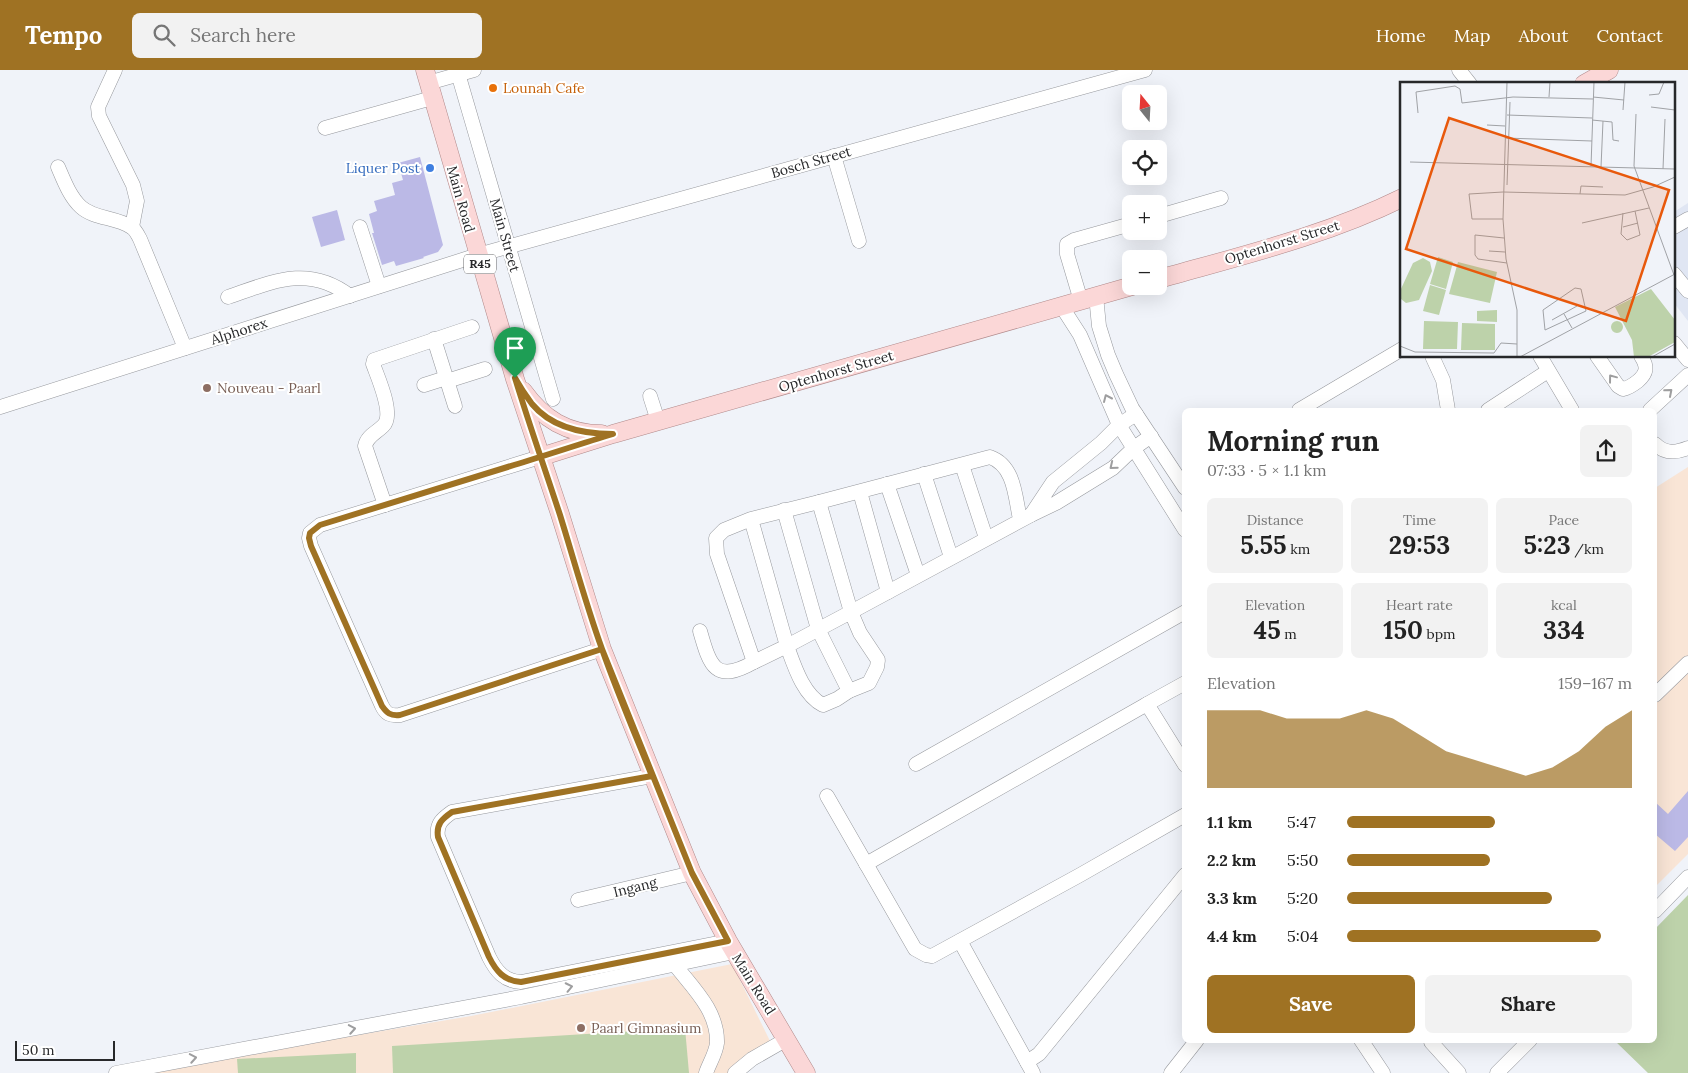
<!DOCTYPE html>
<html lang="en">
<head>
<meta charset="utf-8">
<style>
	body { margin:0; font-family:Lora,serif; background:#f2f2f2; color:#222; height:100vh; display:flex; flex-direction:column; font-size:19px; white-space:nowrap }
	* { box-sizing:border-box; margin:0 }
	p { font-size:16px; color:#767676 }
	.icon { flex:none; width:28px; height:28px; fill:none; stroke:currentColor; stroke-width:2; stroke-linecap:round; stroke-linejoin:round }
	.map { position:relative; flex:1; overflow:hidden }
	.details { position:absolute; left:1182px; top:338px; width:475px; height:635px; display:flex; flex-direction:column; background:#fff; border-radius:8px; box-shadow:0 5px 20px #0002 }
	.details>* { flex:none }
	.needle { width:32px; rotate:342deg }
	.tools { position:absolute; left:1122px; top:15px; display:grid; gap:10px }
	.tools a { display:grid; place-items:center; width:45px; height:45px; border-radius:8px; background:#fff; box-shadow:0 5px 20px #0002; font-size:25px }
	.scale { position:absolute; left:15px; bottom:12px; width:100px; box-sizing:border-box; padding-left:5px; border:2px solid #27282a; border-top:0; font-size:14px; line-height:18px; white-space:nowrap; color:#27282a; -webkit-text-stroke:4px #fff; paint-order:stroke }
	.pin { position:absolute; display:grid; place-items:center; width:42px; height:42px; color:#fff; margin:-51px -21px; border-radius:50% 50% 50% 0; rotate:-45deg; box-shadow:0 0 5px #0007 }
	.pin .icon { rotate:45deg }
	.round { display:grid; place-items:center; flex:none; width:52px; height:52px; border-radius:8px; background:#f2f2f2 }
	.head { display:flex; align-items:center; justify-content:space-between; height:85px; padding:0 25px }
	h1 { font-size:28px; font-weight:800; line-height:38px }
	.figures { display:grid; grid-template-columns:repeat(3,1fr); gap:8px; height:85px; padding:5px 25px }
	.figures div { display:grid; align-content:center; border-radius:8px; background:#f2f2f2; text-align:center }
	.figures b { font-size:25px; font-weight:800 }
	.figures small { font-size:14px; font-weight:400 }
	.figures p { font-size:14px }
	.chart { height:140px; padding:10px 25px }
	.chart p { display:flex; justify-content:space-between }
	.chart svg { width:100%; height:90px; margin-top:5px; fill:#9f7223; opacity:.7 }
	.button { display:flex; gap:10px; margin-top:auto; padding:10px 25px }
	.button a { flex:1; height:58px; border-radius:8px; background:#9f7223; color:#fff; font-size:20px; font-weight:800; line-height:58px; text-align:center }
	.button a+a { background:#f2f2f2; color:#222 }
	ul { padding:0 25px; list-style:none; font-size:16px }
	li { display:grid; grid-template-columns:80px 60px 1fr; align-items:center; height:38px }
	li i { height:12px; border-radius:6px; background:#9f7223 }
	header { display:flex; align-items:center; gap:30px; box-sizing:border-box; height:70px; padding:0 25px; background:#9f7223; color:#fff }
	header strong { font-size:24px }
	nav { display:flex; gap:28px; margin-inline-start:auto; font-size:18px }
	.search { width:350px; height:45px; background:#f2f2f2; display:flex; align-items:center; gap:12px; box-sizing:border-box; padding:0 18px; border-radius:8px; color:#767676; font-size:19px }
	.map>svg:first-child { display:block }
	.built { fill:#e0e6f3 }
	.education { fill:#f9e5d6 }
	.green { fill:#bdd2aa }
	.building { fill:#bbb9e6 }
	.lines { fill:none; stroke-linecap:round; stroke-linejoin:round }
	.minor-casing { stroke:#96989d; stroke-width:15 }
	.major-casing { stroke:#b0898a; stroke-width:19 }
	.minor { stroke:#fff; stroke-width:14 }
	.major { stroke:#fbd7d7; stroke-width:18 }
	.oneway { stroke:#9e9e9f }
	.route-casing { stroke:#fff; stroke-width:10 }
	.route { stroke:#9f7223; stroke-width:6 }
	.food-dot { fill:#e8710a; stroke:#fff; stroke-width:2 }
	.shop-dot { fill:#3f7fe0; stroke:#fff; stroke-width:2 }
	.education-dot { fill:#8d6e63; stroke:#fff; stroke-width:2 }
	.labels { text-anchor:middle; stroke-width:4; stroke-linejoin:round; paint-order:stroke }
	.shield { fill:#fff; stroke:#68686a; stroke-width:1 }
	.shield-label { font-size:12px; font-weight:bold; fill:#27282a }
	.food-label { font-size:14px; fill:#c56008; stroke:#fff; text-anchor:start }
	.street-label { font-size:14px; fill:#27282a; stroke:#fff }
	.shop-label { font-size:14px; fill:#366cbe; stroke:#fff; text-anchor:end }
	.education-label { font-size:14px; fill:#785e54; stroke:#fff; text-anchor:start }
	.inset-road { fill:none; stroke:#a0a2a6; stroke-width:1 }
	.view { fill:#e8590c; fill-opacity:0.15; stroke:#e8590c; stroke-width:2.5 }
	.inset-edge { fill:none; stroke:#27282a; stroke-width:2.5 }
</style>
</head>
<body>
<header>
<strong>Tempo</strong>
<div class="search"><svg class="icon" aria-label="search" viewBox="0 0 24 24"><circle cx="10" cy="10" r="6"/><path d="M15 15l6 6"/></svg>Search here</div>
<nav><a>Home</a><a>Map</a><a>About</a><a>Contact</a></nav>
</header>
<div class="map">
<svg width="1688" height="1003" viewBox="0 0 1688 1003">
	<rect width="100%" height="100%" fill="#f0f3f9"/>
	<polygon class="built" points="1688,133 1688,251 1674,233 1674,142"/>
	<g class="education">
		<polygon points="1688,397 1688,784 1655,817 1655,418"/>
		<polygon points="732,894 770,971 730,1003 133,1003 471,946"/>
	</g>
	<g class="green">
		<polygon points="1688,825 1688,1003 1648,1003 1614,970 1655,970 1655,859"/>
		<polygon points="685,958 689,1003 393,1003 392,976"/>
		<polygon points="356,983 356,1003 238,1003 237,989"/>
	</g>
	<g class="building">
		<polygon points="420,87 443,175 438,182 423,187 424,188 396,196 394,191 382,195 372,163 374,163 369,144 377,141 374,131 395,125 392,113 403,110 398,93"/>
		<polygon points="337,140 345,170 321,177 312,147"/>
		<polygon points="1688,721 1688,767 1675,781 1655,764 1655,732 1668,744"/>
	</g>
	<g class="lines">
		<g class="minor-casing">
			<g id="minor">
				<polyline points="115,0 98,37 99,46 133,115 137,131 132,157"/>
				<polyline points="457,0 553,329"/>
				<polyline points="1459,0 1470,14"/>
				<polyline points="428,13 474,0"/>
				<polyline points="325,58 432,28"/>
				<polyline points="834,86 859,171"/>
				<path d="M 58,97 C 64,111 70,127 81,137 C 94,149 116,147 131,157 C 135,159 138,165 140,169 L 185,278"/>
				<polyline points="1159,146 1221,128"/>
				<polyline points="360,157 379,216"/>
				<polyline points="1674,157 1688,149"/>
				<polyline points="1674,204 1688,221"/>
				<polyline points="1096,226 1099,256 1108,285 1116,304 1132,338 1185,418"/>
				<path d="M 228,227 C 272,212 308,194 350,226"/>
				<polyline points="1081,231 1067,184 1067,174 1074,170 1131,154"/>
				<polyline points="1062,237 1080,265 1119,355 1185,460"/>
				<polyline points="434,269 455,336"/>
				<polyline points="1674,273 1688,290"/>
				<polyline points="1432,286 1443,310 1448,340"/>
				<polyline points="1540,286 1572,340"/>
				<path d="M 1597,286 L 1618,316 L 1623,319 C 1629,318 1633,315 1638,311 C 1647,303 1648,297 1641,286"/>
				<polyline points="447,311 485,299"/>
				<polyline points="424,315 446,308"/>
				<polyline points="650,326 658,351"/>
				<polyline points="0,337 478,185 1145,0"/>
				<polyline points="1299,340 1402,279"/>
				<polyline points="1488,340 1548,301"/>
				<polyline points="1650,340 1688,305"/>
				<polyline points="1136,344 1119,355 1101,373 1053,412 1031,445 1056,433 1113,398 1134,378 1151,366"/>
				<path d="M 1655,374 C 1665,384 1676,383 1688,378"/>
				<path d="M 540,387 L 320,455 L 310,463 L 309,468 L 311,476 L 382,636 C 386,644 390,646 400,645 L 602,579"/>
				<polyline points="962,395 986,468"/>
				<polyline points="924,404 951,487"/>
				<polyline points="887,414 918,505"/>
				<polyline points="860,422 888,522"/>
				<path d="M 385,435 L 365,376 C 367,366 376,363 383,356 C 395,345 378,308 373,294 L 374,290 L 472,257"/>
				<polyline points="784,440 818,559 849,621"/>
				<polyline points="751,449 724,460 716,468 717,484 754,592 787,576 751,449 819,432"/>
				<path d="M 1020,449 C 1015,427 1015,396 990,387 L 819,432 L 851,542 L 1031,445"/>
				<path d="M 851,542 L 860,563 L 878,590 L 877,597 L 869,613 L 849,621 L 837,629 L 823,635 C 803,625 794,595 787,576 Z"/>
				<path d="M 700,561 C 710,596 715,614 754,592"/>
				<polyline points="1655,625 1688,593"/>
				<polyline points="1147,634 1185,613"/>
				<polyline points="916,694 1185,542"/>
				<path d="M 652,706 L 452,742 C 442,749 436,754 438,767 L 489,887 C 496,901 504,911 521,912 L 728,871"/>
				<polyline points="827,726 915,879 926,885 932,886 1080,805 1185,745"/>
				<polyline points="866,794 1147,634 1185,695"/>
				<polyline points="578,830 692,803"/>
				<polyline points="1655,841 1688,807"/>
				<polyline points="960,871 1033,1003"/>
				<path d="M 675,895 C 693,918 718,941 717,973 C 716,983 709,994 706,1003"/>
				<polyline points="1361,970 1383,1003"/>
				<polyline points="1431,972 1459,1003"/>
				<polyline points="1027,992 1039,984 1185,805"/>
				<polyline points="116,1003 521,927 734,882"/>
				<polyline points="735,1003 752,989 787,969"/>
				<polyline points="1171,1003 1197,970"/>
				<polyline points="1497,1003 1530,970"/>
			</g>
		</g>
		<g class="major-casing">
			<g id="major">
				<polyline points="425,0 515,309 560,444 602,579 692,803 728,871 806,1003"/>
				<polyline points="1584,14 1609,0"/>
				<path d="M 1159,209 C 1240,186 1325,166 1402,128"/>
				<path d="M 523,321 C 543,349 567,364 602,364"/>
				<polyline points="540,387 613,364 1132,216"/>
			</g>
		</g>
		<use href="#minor" class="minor"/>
		<use href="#major" class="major"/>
	</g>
	<defs><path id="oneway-chevron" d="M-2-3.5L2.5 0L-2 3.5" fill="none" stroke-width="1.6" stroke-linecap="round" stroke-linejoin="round" transform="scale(1.25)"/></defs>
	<g class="oneway">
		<use href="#oneway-chevron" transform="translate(1612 308) rotate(-127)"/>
		<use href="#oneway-chevron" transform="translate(1669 322) rotate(-41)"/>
		<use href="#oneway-chevron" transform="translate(1107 328) rotate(-114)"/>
		<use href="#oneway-chevron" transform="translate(1113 396) rotate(141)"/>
		<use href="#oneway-chevron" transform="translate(569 917) rotate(-12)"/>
		<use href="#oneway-chevron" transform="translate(352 959) rotate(-10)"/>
		<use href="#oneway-chevron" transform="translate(193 988) rotate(-10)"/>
	</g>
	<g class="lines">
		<g class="route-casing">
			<path id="route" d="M 515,308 C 529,354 545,399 560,445 C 574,490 586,535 602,579 C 617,622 635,664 652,706 L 452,742 C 442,749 436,754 438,767 L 489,887 C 496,901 504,911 521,912 L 728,871 L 692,803 L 602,579 L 400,645 C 390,646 387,643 382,636 L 311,476 L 309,468 L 310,463 L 320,455 L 514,395 C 547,385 580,374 613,364 C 583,364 552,358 532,334 C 526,326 520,317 515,308"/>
		</g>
		<use href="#route" class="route"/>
	</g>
	<circle class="food-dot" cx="493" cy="18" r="5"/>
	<circle class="shop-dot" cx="430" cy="98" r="5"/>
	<g class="education-dot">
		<circle cx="207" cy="318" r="5"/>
		<circle cx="581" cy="958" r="5"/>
	</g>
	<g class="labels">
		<rect class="shield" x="464" y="184.5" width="32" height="19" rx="4"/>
		<g class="shield-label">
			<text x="480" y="198">R45</text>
		</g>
		<g class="food-label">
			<text x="503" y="23">Lounah Cafe</text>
		</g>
		<g class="street-label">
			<text transform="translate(811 92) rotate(-16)" y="5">Bosch Street</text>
			<text transform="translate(461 129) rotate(74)" y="5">Main Road</text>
			<text transform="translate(505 165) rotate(74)" y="5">Main Street</text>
			<text transform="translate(1282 172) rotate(-17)" y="5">Optenhorst Street</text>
			<text transform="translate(239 261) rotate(-18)" y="5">Alphorex</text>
			<text transform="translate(836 301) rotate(-16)" y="5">Optenhorst Street</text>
			<text transform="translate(635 817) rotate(-14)" y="5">Ingang</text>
			<text transform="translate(754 914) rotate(58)" y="5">Main Road</text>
		</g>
		<g class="shop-label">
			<text x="420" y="103">Liquer Post</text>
		</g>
		<g class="education-label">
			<text x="217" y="323">Nouveau - Paarl</text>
			<text x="591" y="963">Paarl Gimnasium</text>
		</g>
	</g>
	<g transform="translate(1400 12)">
		<rect width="275" height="275" fill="#f0f3f9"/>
		<path d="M 38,175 L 53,180 L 46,207 L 30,202 ZM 23,176 L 30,180 L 32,189 L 19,218 L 6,221 L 1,217 L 0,209 L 13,181 ZM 58,180 L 97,190 L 90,221 L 49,212 ZM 30,203 L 46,208 L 39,233 L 23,229 ZM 251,207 L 275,238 L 275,260 L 248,275 L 234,275 L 232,258 L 215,225 ZM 97,228 L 97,240 L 77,239 L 77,229 ZM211 245a6 6 0 1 1 12 0a6 6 0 1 1-12 0ZM 24,239 L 58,240 L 57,267 L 23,267 ZM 62,241 L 95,242 L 95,268 L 61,268 Z" fill="#bdd2aa"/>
		<path class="inset-road" d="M 107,0 L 103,137 L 106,177 L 117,228 L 117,275M 249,13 L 259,12 L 264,0M 149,15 L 150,0M 193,15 L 224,18M 251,25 L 275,28M 223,28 L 225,0M 18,31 L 16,10 L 55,4 L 60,7 L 62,21 L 113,15 L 193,17M 236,32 L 234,84 L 274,193M 107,33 L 192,36M 192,38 L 212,40 L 213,58 L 219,59M 87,43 L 105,44M 105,56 L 192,59M 10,80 L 275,87M 191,84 L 194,0M 201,85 L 203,39M 263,87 L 265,37M 107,103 L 110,20M 103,110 L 225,113 L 253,105 L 275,95M 180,112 L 181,104 L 203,105M 223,131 L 221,152 L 227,158 L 240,153 L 235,129M 103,137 L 72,137 L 69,112 L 103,110M 182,141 L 249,126M 223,145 L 238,141M 104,156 L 75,153 L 75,173 L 78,177 L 107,181M 89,169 L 105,170M 175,206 L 181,207 L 186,229 L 145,248 L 143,228 ZM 164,232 L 172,246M 152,238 L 177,224M 0,264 L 15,270 L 94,271 L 101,261 L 117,262M 120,275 L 275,192M 252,275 L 275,262"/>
		<path class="view" d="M 49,36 L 269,108 L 226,239 L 6,167 Z"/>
		<rect width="275" height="275" class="inset-edge"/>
	</g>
</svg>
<div class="tools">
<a><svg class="needle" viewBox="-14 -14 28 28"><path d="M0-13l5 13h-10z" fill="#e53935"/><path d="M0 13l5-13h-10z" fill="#767676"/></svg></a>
<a><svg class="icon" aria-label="locate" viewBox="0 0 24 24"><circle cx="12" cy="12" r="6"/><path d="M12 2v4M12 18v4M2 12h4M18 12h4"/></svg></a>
<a>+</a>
<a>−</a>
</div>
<div class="scale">50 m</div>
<div class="pin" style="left:515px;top:308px;background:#1e9e55"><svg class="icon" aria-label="arrive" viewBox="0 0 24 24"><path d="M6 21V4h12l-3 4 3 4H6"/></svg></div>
<section class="details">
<div class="head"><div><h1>Morning run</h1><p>07:33 · 5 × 1.1 km</p></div><a class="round"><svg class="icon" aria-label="share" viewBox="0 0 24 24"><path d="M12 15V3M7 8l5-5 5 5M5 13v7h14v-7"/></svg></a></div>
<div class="figures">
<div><p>Distance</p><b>5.55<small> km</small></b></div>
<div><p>Time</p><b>29:53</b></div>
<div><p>Pace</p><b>5:23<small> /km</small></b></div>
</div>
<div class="figures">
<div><p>Elevation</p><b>45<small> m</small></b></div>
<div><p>Heart rate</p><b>150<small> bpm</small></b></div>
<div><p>kcal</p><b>334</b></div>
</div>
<div class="chart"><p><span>Elevation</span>159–167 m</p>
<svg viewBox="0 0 160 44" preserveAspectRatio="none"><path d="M0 44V6L10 6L20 6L30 10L40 10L50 10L60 6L70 10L80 18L90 26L100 30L110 34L120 38L130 34L140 26L150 14L160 6V44z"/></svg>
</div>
<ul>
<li><b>1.1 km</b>5:47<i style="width:52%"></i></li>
<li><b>2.2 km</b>5:50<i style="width:50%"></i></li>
<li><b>3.3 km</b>5:20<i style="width:72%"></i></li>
<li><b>4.4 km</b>5:04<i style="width:89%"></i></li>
</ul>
<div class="button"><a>Save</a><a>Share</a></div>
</section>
</div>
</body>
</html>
